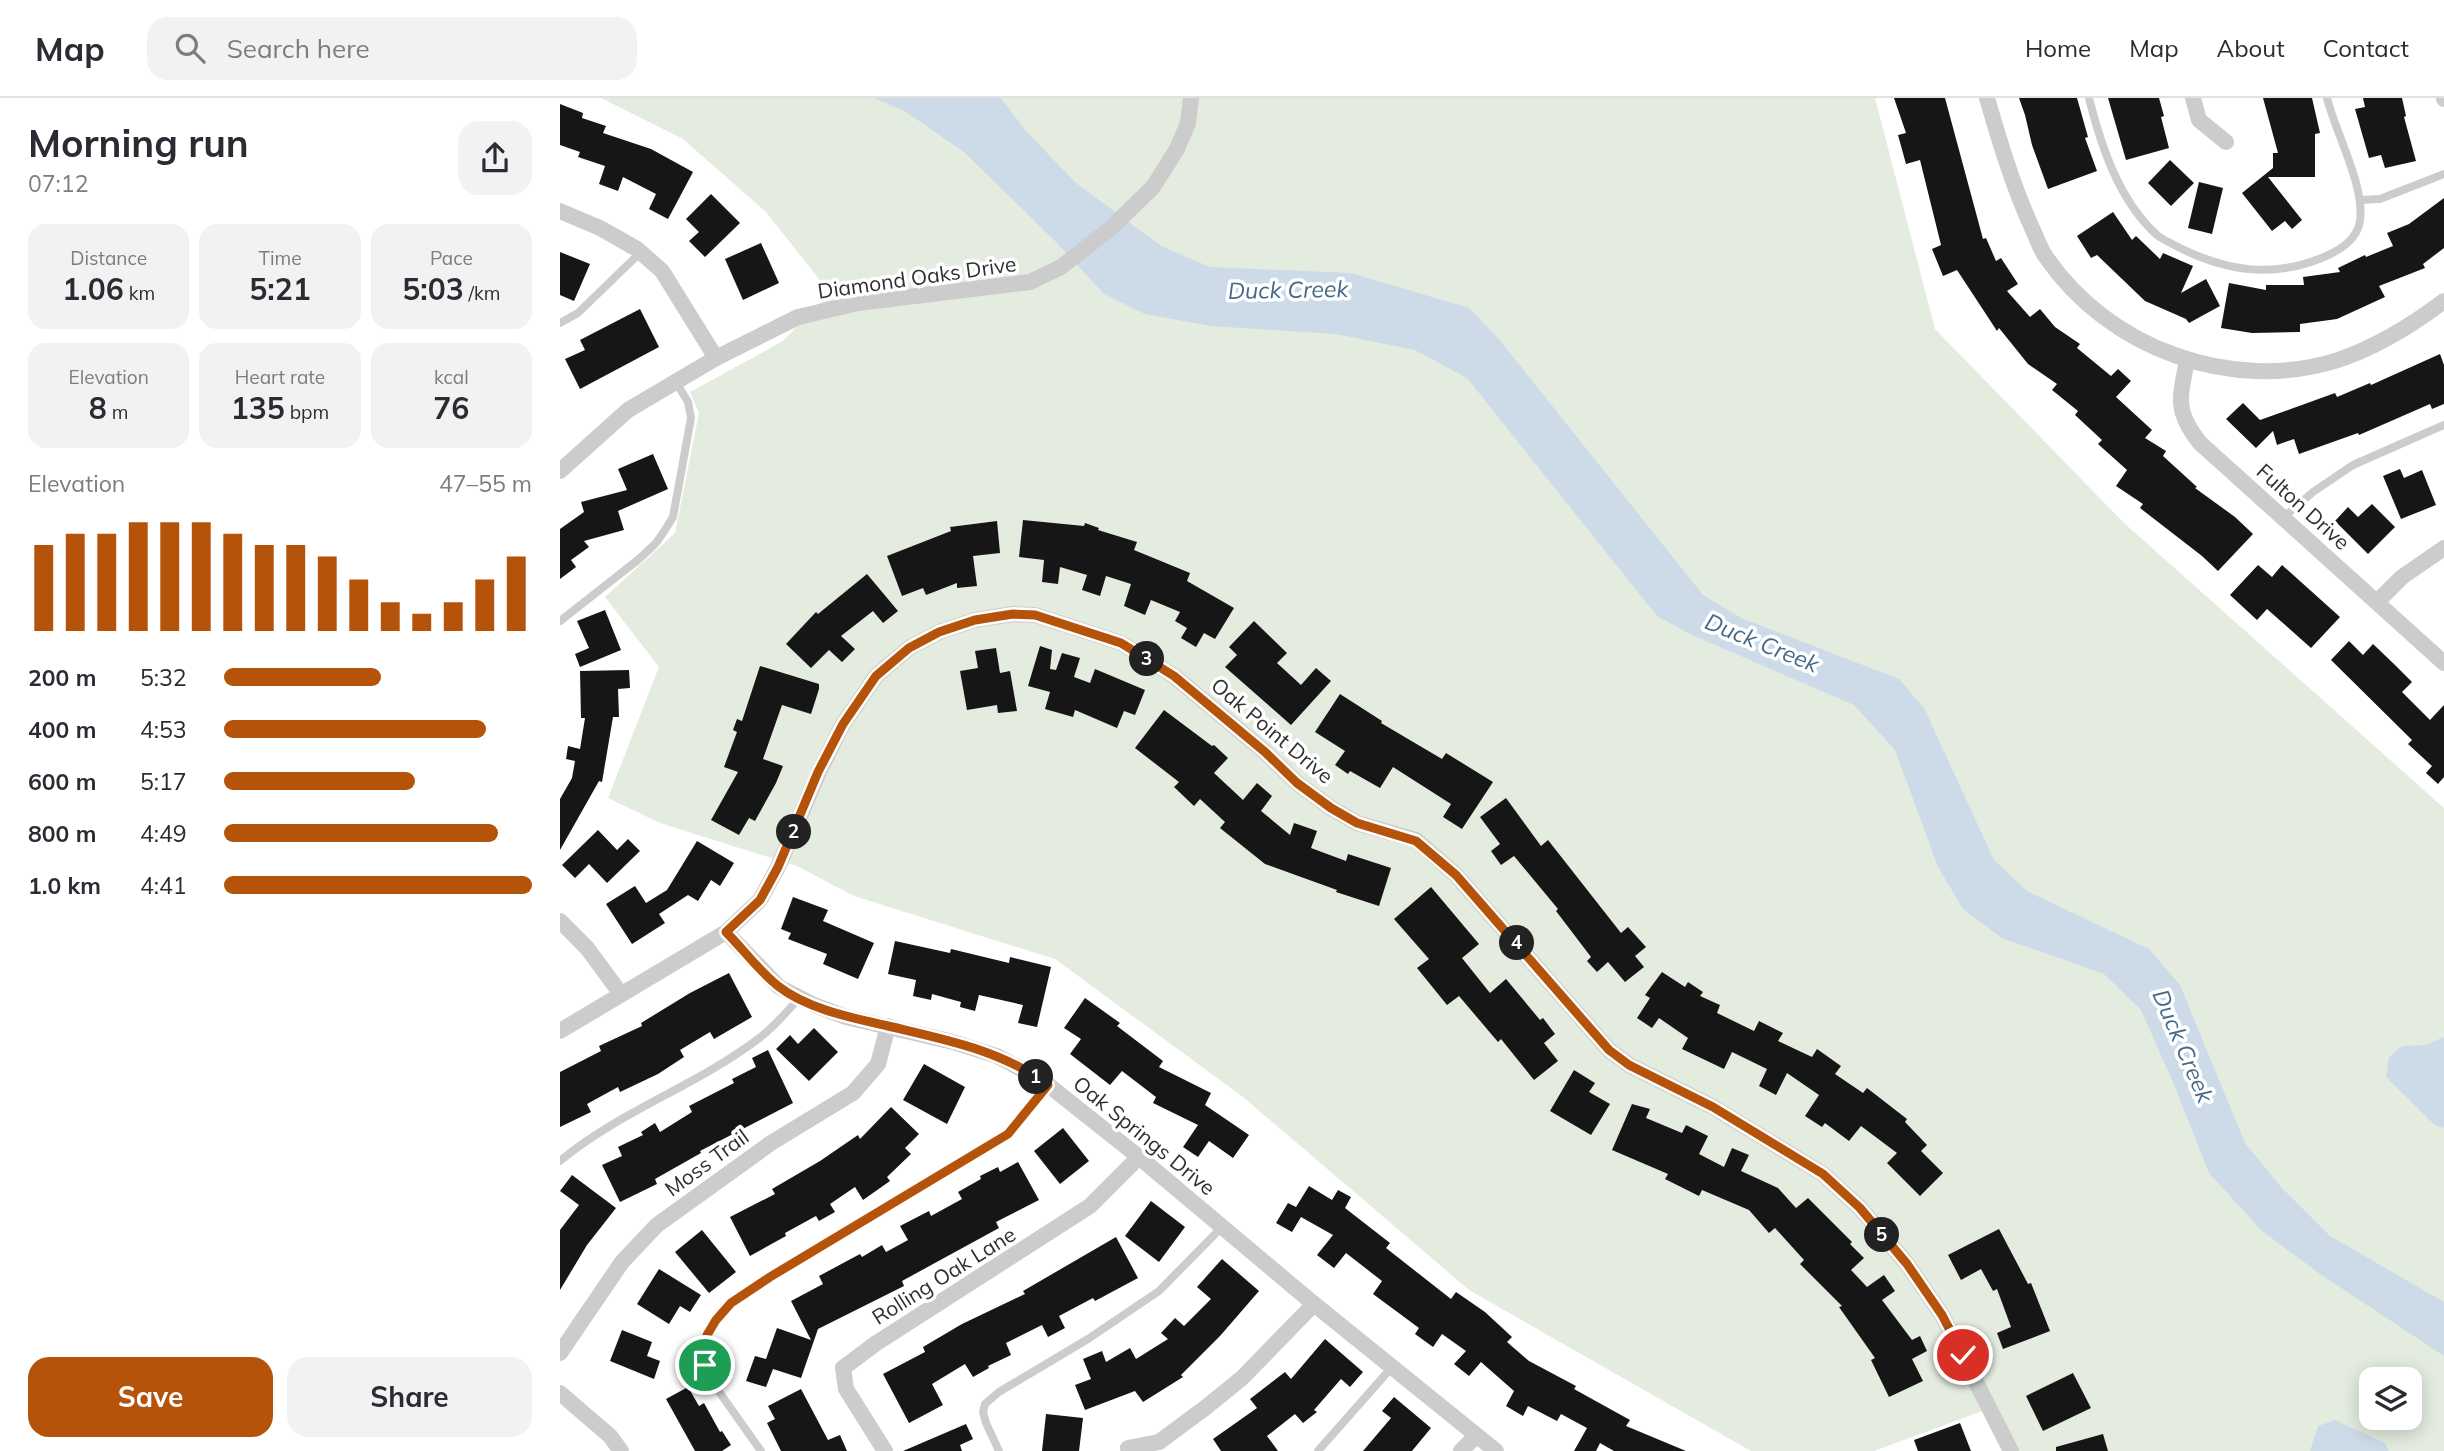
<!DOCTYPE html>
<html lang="en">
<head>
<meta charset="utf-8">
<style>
	body { margin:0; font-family:Mulish,sans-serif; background:#f2f2f3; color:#2b2b33; height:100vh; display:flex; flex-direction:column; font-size:26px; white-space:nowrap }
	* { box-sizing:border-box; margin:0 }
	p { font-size:23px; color:#7c7c81 }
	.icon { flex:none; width:38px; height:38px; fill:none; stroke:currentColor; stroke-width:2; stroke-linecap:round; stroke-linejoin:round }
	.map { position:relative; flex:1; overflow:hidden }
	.side { display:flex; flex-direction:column; background:#fff; width:560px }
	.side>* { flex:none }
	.controls { position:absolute; left:1799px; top:1269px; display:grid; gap:14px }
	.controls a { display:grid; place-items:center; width:63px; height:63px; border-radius:14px; background:#fff; box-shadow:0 4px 18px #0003; font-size:35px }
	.pin { position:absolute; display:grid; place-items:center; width:60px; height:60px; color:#fff; margin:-30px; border:4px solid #fff; border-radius:50%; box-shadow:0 2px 7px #0007 }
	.km { position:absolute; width:35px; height:35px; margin:-18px; border-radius:50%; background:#222; color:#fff; font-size:19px; line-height:35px; text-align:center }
	.round { display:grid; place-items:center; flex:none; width:74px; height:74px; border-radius:21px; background:#f2f2f3 }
	.overview { display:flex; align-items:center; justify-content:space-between; height:119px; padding:0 28px }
	h1 { font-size:38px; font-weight:700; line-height:52px }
	.stats { display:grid; grid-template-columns:repeat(3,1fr); gap:10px; height:119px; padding:7px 28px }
	.stats div { display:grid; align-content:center; border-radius:18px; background:#f2f2f3; text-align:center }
	.stats b { font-size:30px; font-weight:700 }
	.stats small { font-size:19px; font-weight:400 }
	.stats p { font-size:19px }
	.chart { height:196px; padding:14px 28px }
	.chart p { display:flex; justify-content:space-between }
	.chart svg { width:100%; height:126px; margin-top:7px; stroke:#b45309; stroke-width:6 }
	.primary-button { display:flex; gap:14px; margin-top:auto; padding:14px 28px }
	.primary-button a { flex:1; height:80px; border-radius:21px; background:#b45309; color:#fff; font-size:28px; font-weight:700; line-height:80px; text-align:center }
	.primary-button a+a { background:#f2f2f3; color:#2b2b33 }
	ul { padding:0 28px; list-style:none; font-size:23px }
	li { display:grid; grid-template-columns:112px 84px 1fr; align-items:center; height:52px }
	li i { height:18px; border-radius:9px; background:#b45309 }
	header { display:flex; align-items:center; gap:42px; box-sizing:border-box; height:98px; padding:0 35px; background:#fff; border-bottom:2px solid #e1e1e2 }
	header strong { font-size:33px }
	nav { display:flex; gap:38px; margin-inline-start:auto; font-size:24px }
	.search { width:490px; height:63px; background:#f2f2f3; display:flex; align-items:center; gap:18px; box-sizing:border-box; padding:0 24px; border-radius:21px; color:#7c7c81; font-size:26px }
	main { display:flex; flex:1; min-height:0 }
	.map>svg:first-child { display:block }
	.green { fill:#e4ebdf; fill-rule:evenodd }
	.water { fill:#cddbe9 }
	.building { fill:#161616 }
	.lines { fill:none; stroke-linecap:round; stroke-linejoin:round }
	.service { stroke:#ccc; stroke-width:8 }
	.minor { stroke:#ccc; stroke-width:16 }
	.route-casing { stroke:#fff; stroke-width:14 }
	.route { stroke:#b45309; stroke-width:9 }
	.labels { text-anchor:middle; stroke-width:7; stroke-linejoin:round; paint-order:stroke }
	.street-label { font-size:21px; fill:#2f2f2f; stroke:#fff }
	.water-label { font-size:23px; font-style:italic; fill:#456989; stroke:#fff }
</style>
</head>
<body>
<header>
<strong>Map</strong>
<div class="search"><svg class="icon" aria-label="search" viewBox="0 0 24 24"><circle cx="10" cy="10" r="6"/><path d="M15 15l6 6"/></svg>Search here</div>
<nav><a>Home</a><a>Map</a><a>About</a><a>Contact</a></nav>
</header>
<main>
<section class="side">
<div class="overview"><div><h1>Morning run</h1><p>07:12</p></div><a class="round"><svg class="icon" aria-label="share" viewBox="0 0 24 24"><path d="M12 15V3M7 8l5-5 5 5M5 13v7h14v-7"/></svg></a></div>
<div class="stats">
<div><p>Distance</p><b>1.06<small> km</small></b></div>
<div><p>Time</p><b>5:21</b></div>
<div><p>Pace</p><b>5:03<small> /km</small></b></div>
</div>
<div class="stats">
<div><p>Elevation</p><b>8<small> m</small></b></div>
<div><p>Heart rate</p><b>135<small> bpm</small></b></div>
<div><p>kcal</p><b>76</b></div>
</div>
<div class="chart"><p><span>Elevation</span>47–55 m</p>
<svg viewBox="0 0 160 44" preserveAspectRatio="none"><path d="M5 44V14M15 44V10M25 44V10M35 44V6M45 44V6M55 44V6M65 44V10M75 44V14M85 44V14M95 44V18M105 44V26M115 44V34M125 44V38M135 44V34M145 44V26M155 44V18"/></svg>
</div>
<ul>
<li><b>200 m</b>5:32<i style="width:51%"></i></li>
<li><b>400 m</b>4:53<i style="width:85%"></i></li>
<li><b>600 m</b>5:17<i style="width:62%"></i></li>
<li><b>800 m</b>4:49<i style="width:89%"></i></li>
<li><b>1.0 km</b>4:41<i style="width:100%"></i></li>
</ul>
<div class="primary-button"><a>Save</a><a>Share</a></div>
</section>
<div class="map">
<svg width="1884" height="1353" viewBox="0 0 1884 1353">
	<rect width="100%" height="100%" fill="#fff"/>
	<path class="green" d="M 41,0 L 1315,0 L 1375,231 L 1564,425 L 1884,710 L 1884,1353 L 1458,1353 L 1436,1308 L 1314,1353 L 1191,1353 L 909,1192 L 683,999 L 495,861 L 294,798 L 237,768 L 100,725 L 48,700 L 99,569 L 45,499 L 115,435 L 139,315 L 130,294 L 223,243 L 270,195 L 206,114 L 123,41 ZM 1811,1281 L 1850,1281 L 1850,1320 L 1811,1320 Z"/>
	<g class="water">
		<polygon points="314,0 441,0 466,33 516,85 601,148 650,169 791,175 909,210 938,240 1143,497 1181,520 1339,581 1364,610 1434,762 1467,793 1589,851 1620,887 1685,1045 1722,1090 1770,1138 1884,1204 1884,1258 1760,1176 1702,1133 1649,1075 1615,989 1581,912 1544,876 1442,840 1403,811 1378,769 1335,652 1294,607 1132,537 1097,518 907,280 855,252 776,236 651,228 585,216 544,196 496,144 404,54 346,14"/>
		<polygon points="1884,939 1884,1030 1875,1027 1826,979 1829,959 1842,948 1865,947"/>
		<polygon points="1775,1322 1825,1345 1829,1353 1750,1353 1758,1328"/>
	</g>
	<g class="building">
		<polygon points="1334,0 1385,0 1423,141 1426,140 1436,163 1441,160 1458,186 1447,193 1470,219 1480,211 1495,229 1520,246 1517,250 1551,278 1558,271 1571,283 1556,299 1592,332 1585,340 1606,353 1603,358 1637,389 1635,390 1675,419 1693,436 1658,473 1642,458 1580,410 1583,406 1556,388 1567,372 1538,346 1542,342 1515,317 1518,313 1492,292 1497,286 1468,266 1439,230 1437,233 1397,172 1383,178 1372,151 1381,147 1360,62 1346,66 1338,37 1346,35"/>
		<polygon points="1459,0 1517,0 1528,39 1525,40 1537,73 1488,91 1472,47 1465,17"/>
		<polygon points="1548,0 1599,0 1604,18 1601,19 1609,50 1566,62"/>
		<polygon points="1703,0 1752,0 1760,35 1755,36 1755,79 1708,79 1742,122 1732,131 1725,123 1712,133 1682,95 1713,70 1713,55 1718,55"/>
		<polygon points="1803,0 1842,0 1846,18 1844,19 1856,63 1825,70 1821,57 1809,60 1795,11 1805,9"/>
		<polygon points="0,6 23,15 22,20 46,28 43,35 91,51 133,74 108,121 89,111 96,96 63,79 58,93 39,86 45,68 18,59 20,54 0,47"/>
		<polygon points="1610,62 1634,85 1611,108 1588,85"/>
		<polygon points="1639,84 1663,90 1652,136 1628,130"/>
		<polygon points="151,96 180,125 145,159 129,143 139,134 126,121"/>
		<polygon points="1884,100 1884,150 1863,166 1865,170 1819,188 1825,199 1777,221 1740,226 1740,234 1692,235 1661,230 1669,185 1706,192 1706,187 1744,187 1743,179 1780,174 1778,170 1805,157 1806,159 1833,148 1827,135 1849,126"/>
		<polygon points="1553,114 1572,142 1576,138 1600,161 1603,155 1633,168 1621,195 1646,181 1660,208 1629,225 1626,221 1585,203 1537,157 1531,160 1517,138"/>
		<polygon points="201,145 219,185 183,202 165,161"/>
		<polygon points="0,154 30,166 14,203 0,197"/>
		<polygon points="80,211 99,249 20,291 5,261 25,252 20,242"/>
		<polygon points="1880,256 1884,267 1884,306 1872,311 1870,306 1799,337 1798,335 1739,356 1734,341 1717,347 1713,333 1696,350 1666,321 1683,305 1700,322 1775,295 1777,299 1810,285 1811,287"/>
		<polygon points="93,356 108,391 58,413 64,432 24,443 29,449 11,462 16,469 0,481 0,431 24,414 21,404 67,392 58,371"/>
		<polygon points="1840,371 1844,380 1862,372 1876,407 1841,421 1823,378"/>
		<polygon points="1812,406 1835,429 1808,456 1775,423 1788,409 1798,419"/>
		<polygon points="463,422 524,428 525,425 539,430 538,432 577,444 574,452 630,475 627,483 674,510 655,541 644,535 636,549 621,540 627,530 615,523 620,514 591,502 585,517 564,508 571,486 546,478 540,498 522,492 527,477 500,469 498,486 482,484 484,462 459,459"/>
		<polygon points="437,423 440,455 413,458 417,488 397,490 397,485 366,497 363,490 342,498 327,458 391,433 390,429"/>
		<polygon points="1698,467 1712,479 1722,467 1780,519 1751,550 1707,511 1697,522 1670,497"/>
		<polygon points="307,476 338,513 323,525 313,513 281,538 295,551 282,564 269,552 251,570 226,546 256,514 258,516"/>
		<polygon points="45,512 61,552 20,569 15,556 29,550 17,523"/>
		<polygon points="694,523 727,555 717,565 741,587 756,570 771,583 731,627 665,569 677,557 669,549"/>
		<polygon points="1789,543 1803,557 1813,546 1834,566 1852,584 1842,594 1870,622 1884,607 1884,679 1878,686 1866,675 1872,668 1848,646 1852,642 1771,562"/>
		<polygon points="480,548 492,552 490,571 496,572 502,555 520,560 514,579 530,585 535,571 585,592 575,617 564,613 557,630 515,612 513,619 485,611 490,594 468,588"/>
		<polygon points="436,550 440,575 450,573 457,613 438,615 437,607 407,612 400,573 418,570 415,553"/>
		<polygon points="200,568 259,586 259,591 251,616 222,607 203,661 223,668 216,685 195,723 189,720 179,737 151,722 178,674 164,669 177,634 173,632 177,621 182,623"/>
		<polygon points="69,572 70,590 58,591 59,619 53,619 42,684 39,683 0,752 0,701 12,680 15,663 6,661 8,648 20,651 25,620 21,620 20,573"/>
		<polygon points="780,596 822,623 821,625 882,661 886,655 933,684 902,731 883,719 891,706 833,669 820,690 790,673 788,676 775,667 785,653 755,634"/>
		<polygon points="604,612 652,648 654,647 668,660 654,675 683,702 697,685 712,698 701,713 730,737 734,725 757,733 751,750 786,763 788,756 831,770 819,808 776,794 777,792 705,766 660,730 665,724 640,701 634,708 614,689 619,684 575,650"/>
		<polygon points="946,700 981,748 988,742 1061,835 1068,829 1086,849 1075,858 1084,869 1065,884 1048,864 1037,874 1027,863 1031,859 996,813 998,811 954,758 941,767 931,753 940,746 920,719"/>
		<polygon points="38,732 57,752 68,741 80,753 47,785 29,766 15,780 2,767"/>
		<polygon points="137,743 174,765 160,788 151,782 138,803 128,797 99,816 105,825 72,846 46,806 75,788 86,805 107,792"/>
		<polygon points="871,789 919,846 902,860 930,895 946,881 980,922 983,920 995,936 984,945 998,963 974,982 941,941 938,944 899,898 887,907 857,870 869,861 834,821"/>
		<polygon points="233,799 268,812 263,823 314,845 298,881 263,866 267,856 228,841 231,835 221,831"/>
		<polygon points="335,843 390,855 391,851 449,865 450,859 491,869 477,929 458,925 463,907 419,897 415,913 400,909 401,904 372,896 371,902 353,898 356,882 328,876"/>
		<polygon points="1102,874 1125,889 1128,884 1143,894 1140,898 1160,907 1157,915 1194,933 1199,923 1223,935 1218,943 1252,959 1257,951 1281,968 1275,976 1303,995 1307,990 1347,1021 1345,1024 1367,1047 1361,1053 1383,1075 1360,1098 1327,1065 1337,1055 1301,1028 1289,1043 1265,1025 1262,1029 1245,1018 1259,997 1227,975 1216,997 1199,988 1207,971 1172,954 1164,971 1122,951 1128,940 1099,920 1092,930 1077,920 1090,900 1085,897"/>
		<polygon points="169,875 192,919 154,941 150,934 120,952 124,959 98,976 60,994 58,989 27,1006 31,1014 0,1029 0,974 41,953 39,948 82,928 81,925 130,895"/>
		<polygon points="525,900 560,925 557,928 603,963 599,969 651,995 645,1007 689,1037 673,1060 649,1043 638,1059 623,1049 638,1027 593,1005 596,999 562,973 550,987 510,956 521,941 504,930"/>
		<polygon points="254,930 278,954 249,983 216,951 230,937 238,946"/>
		<polygon points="208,952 233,1005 140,1053 141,1055 95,1081 97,1086 60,1104 42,1067 62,1058 58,1049 83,1037 81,1034 95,1025 100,1034 132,1014 129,1008 174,985 172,981 196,969 192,960"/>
		<polygon points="364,966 405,989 387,1026 343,1002"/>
		<polygon points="1014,972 1035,985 1029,994 1050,1006 1031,1037 990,1013"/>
		<polygon points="1072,1006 1090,1011 1086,1020 1122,1035 1126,1027 1148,1038 1139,1056 1164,1069 1172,1050 1189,1057 1181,1073 1218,1090 1236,1110 1248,1100 1292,1144 1290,1146 1304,1160 1291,1172 1307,1189 1324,1177 1335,1193 1322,1202 1352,1242 1360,1238 1367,1253 1352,1261 1363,1283 1329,1299 1311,1262 1315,1260 1279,1209 1282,1208 1240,1166 1244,1162 1215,1130 1209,1135 1189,1112 1142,1092 1139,1098 1105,1081 1108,1076 1052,1052"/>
		<polygon points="331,1009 359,1036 345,1050 351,1056 327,1079 330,1083 303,1102 295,1089 270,1106 275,1114 259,1123 256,1118 225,1135 226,1138 190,1158 170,1119 215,1096 212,1091 260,1063 298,1037 300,1041"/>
		<polygon points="503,1030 529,1063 500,1086 474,1053"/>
		<polygon points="458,1064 479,1102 436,1124 439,1130 342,1183 344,1188 258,1231 241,1280 213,1271 206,1289 186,1283 195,1258 206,1261 217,1230 251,1242 231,1203 263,1186 259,1178 300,1156 302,1159 322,1147 326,1154 348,1142 340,1128 369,1113 371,1118 402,1101 398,1094 421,1081 420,1078 438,1069 440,1074"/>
		<polygon points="12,1077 56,1110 27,1147 0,1192 0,1132 19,1107 0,1093"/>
		<polygon points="749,1088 772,1102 778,1092 791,1099 785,1110 830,1145 826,1150 891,1201 896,1194 925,1214 952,1239 947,1244 969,1263 1016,1288 1014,1291 1070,1322 1066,1328 1126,1353 1054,1353 1040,1345 1036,1353 1014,1353 1027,1330 1001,1316 997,1323 968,1308 963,1318 946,1308 954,1293 921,1264 909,1278 894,1266 906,1253 882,1236 873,1249 855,1236 859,1230 813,1196 822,1183 786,1155 774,1170 757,1157 773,1137 741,1119 732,1134 716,1125 728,1105 736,1109"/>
		<polygon points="591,1103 625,1129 599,1164 565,1138"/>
		<polygon points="1439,1131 1468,1186 1471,1185 1490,1233 1443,1251 1437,1235 1451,1229 1437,1191 1433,1193 1421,1171 1401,1182 1388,1157"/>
		<polygon points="142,1132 176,1174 149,1195 115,1154"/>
		<polygon points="556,1139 578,1180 535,1203 533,1200 499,1218 505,1230 488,1239 482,1227 446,1245 451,1257 428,1268 429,1270 413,1279 405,1266 372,1286 383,1307 349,1325 323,1276 365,1254 363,1249 402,1226 465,1196 463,1193"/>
		<polygon points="662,1161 699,1193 660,1238 621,1277 623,1279 583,1304 575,1293 525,1312 515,1287 531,1281 523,1261 542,1253 546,1264 570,1250 576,1261 608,1241 601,1235 615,1220 624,1228 651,1201 637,1189"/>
		<polygon points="99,1171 141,1197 130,1214 120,1208 109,1226 77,1206"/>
		<polygon points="62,1232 92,1244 87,1258 100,1263 94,1281 50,1263"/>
		<polygon points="765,1241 803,1274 790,1289 781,1281 754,1312 757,1314 743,1325 735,1316 707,1338 718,1353 661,1353 653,1341 697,1310 690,1301 725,1274 731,1281"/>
		<polygon points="1513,1275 1531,1310 1483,1333 1466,1298"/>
		<polygon points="128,1289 139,1308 144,1305 160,1334 162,1333 171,1347 162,1353 135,1353 106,1301"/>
		<polygon points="241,1291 268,1342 280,1337 287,1353 221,1353 207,1325 215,1321 208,1308"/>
		<polygon points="834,1299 871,1330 852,1353 803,1353 831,1320 822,1313"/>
		<polygon points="486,1316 523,1320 519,1353 482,1353"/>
		<polygon points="1400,1325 1411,1353 1358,1353 1354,1342"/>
		<polygon points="406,1326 413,1341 400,1347 402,1353 343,1353"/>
		<polygon points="1543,1336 1548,1353 1496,1353 1496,1349"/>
	</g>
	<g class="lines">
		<g class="service">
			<path d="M 1529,0 C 1541,48 1559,103 1597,137 C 1603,142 1613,146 1620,150 C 1669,174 1714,180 1764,159 C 1780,152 1797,142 1800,123 C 1805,88 1776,36 1767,0"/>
			<polyline points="1800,102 1820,101 1884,76"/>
			<polyline points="0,225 18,215 81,154"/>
			<polyline points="1724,419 1753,394 1793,367 1884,327"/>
			<polyline points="0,523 79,461 96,445 105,432 113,419 131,320 128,304 116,284"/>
			<path d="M 0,1063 C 60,1013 136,988 198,941 C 213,930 227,914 240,899"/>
			<polyline points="201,1353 155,1288 145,1267 147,1237 156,1222 171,1205 210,1179 448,1036 488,987"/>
			<polyline points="439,1353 426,1325 423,1314 425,1306 439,1294 528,1241 599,1193 662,1129"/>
			<polyline points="758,1353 832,1269"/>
		</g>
		<g class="minor">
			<path d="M 1427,0 C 1440,45 1453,88 1472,130 C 1477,140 1480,151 1486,159 C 1548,250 1672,296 1778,262 C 1817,249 1851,228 1884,203"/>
			<polyline points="1633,0 1639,22 1666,44"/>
			<polyline points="1884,0 1884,1"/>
			<polyline points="0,113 40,130 77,151 102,173 156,260"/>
			<path d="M 1627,262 C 1620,300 1614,312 1640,345 L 1884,565"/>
			<polyline points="0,373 68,312 156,260 238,219 298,205 470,184 501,169 550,131 593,89 617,51 628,25 631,0"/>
			<polyline points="1817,504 1842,479 1884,450"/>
			<polyline points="0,823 27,850 61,896"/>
			<polyline points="166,834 219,889 254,907 286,919 393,944 437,958 482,982 579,1059 754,1206 936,1353"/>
			<polyline points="0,933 166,834 200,802 218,769 259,674 283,626 316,578 349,550 379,534 415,522 453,516 475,517 561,545 614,578 705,654 737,685 771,710 797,725 856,742 896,777 1049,952 1069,967 1153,1009 1263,1076 1300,1110 1347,1166 1382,1217 1451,1353"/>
			<polyline points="0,1255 62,1164 97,1127 211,1045 293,995 318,966 328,928"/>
			<polyline points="0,1295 50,1338 61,1353"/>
			<polyline points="568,1350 599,1344 645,1310 682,1280 754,1206"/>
			<polyline points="325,1353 286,1291 283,1270 315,1246 530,1108 579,1059"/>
			<polyline points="901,1353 916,1338"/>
		</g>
	</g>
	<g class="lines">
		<g class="route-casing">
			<path id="route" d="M 145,1267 L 147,1237 L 156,1222 L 171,1205 L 210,1179 L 448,1036 L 488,987 C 442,952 383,941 328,928 C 293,920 247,911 218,888 C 199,873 183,851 166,834 L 200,802 L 218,769 L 258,674 L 283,626 L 316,578 L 349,550 L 379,534 L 415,522 L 453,516 L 475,517 L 561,545 L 614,578 L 705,654 L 737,685 L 771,710 L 797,725 L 856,743 L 896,777 L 1049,952 L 1069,967 L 1153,1009 L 1263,1076 L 1300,1110 L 1347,1166 L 1382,1217 L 1403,1257"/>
		</g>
		<use href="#route" class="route"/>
	</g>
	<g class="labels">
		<g class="street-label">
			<text transform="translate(357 180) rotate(-8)" y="7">Diamond Oaks Drive</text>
			<text transform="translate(1743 409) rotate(42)" y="7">Fulton Drive</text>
			<text transform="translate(712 633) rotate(40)" y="7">Oak Point Drive</text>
			<text transform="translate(584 1038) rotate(39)" y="7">Oak Springs Drive</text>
			<text transform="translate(147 1065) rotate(-36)" y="7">Moss Trail</text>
			<text transform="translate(384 1178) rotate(-32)" y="7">Rolling Oak Lane</text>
		</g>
		<g class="water-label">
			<text transform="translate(728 192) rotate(-1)" y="8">Duck Creek</text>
			<text transform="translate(1202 545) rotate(22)" y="8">Duck Creek</text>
			<text transform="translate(1623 948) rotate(67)" y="8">Duck Creek</text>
		</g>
	</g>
</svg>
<div class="controls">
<a><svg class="icon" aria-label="layers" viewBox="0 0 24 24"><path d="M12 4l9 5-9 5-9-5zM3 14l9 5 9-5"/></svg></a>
</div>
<div class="pin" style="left:145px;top:1267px;background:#1e9e55"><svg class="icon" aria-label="arrive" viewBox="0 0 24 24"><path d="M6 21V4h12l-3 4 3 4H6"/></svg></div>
<div class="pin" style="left:1403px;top:1257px;background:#d93025"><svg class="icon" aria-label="check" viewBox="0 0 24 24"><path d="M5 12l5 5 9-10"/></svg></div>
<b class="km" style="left:476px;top:979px">1</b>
<b class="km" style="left:234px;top:734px">2</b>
<b class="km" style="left:587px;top:561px">3</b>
<b class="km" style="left:957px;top:845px">4</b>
<b class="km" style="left:1322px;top:1137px">5</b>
</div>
</main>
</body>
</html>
